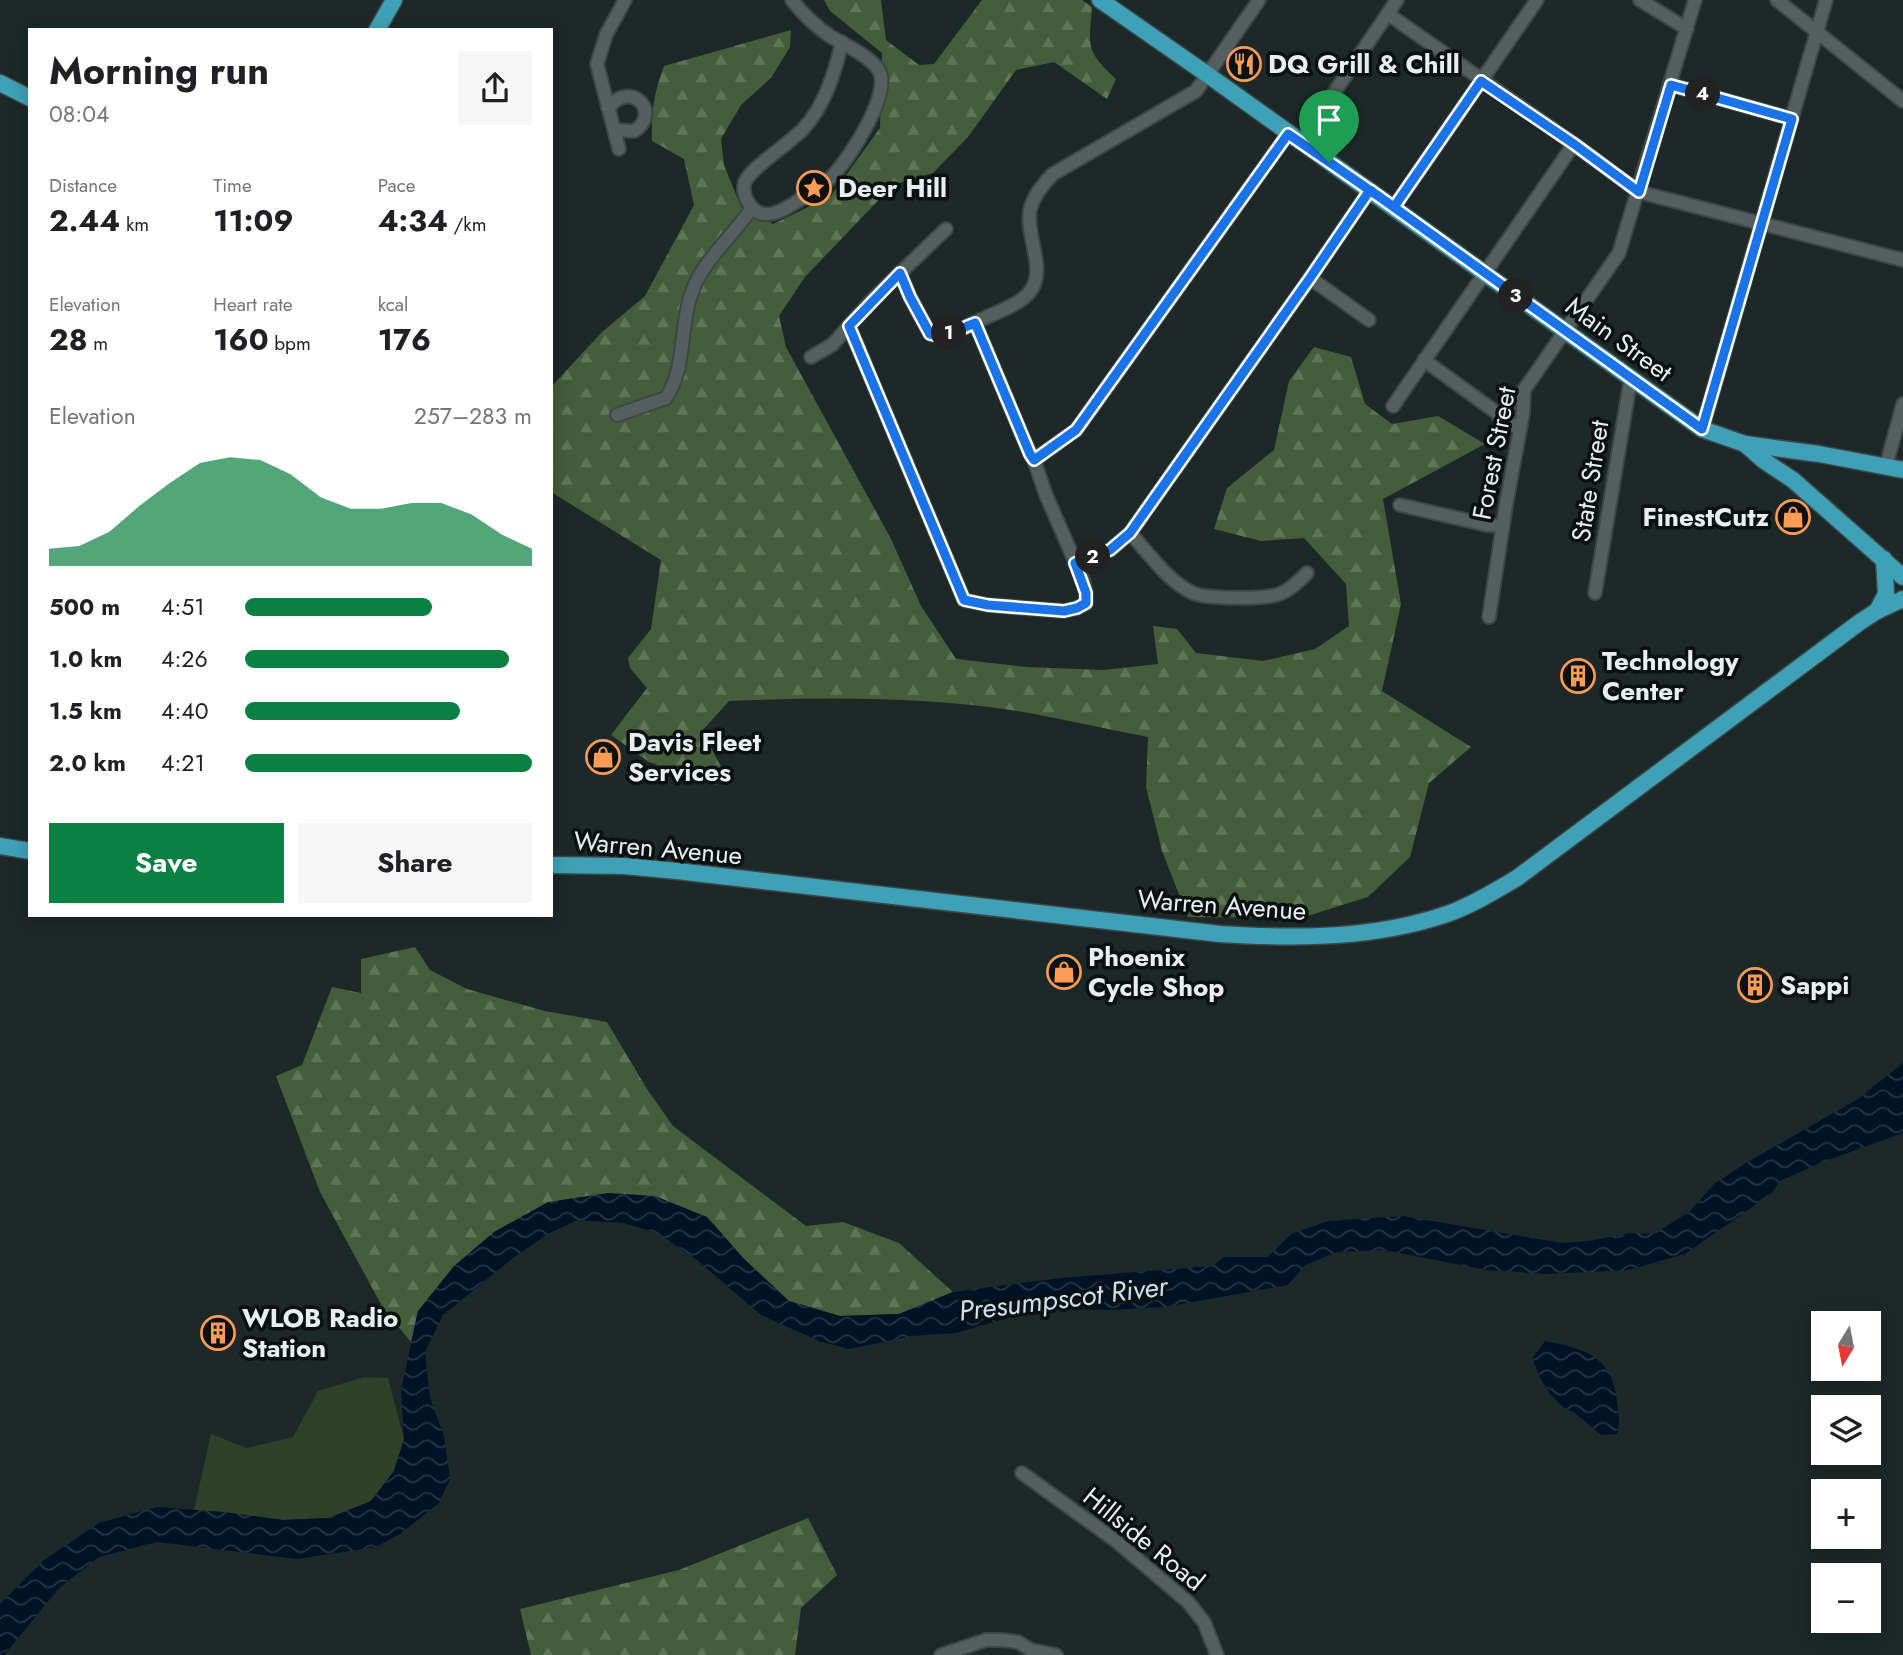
<!DOCTYPE html>
<html lang="en">
<head>
<meta charset="utf-8">
<style>
	body { margin:0; font-family:Jost,sans-serif; background:#f6f6f6; color:#202124; height:100vh; display:flex; flex-direction:column; font-size:26px; white-space:nowrap }
	* { box-sizing:border-box; margin:0 }
	p { font-size:23px; color:#757577 }
	.icon { flex:none; width:38px; height:38px; fill:none; stroke:currentColor; stroke-width:2; stroke-linecap:round; stroke-linejoin:round }
	.map { position:relative; flex:1; overflow:hidden }
	.details { position:absolute; left:28px; top:28px; width:525px; height:889px; display:flex; flex-direction:column; background:#fff; border-radius:0px; box-shadow:0 4px 18px #0003 }
	.details>* { flex:none }
	.needle { width:46px; rotate:190deg }
	.buttons { position:absolute; left:1811px; top:1311px; display:grid; gap:14px }
	.buttons a { display:grid; place-items:center; width:70px; height:70px; border-radius:0px; background:#fff; box-shadow:0 4px 18px #0003; font-size:35px }
	.pin { position:absolute; display:grid; place-items:center; width:60px; height:60px; color:#fff; margin:-72px -30px; border-radius:50% 50% 50% 0; rotate:-45deg; box-shadow:0 0 7px #0007 }
	.pin .icon { rotate:45deg }
	.km { position:absolute; width:35px; height:35px; margin:-18px; border-radius:50%; background:#222; color:#fff; font-size:19px; line-height:35px; text-align:center }
	.round { display:grid; place-items:center; flex:none; width:74px; height:74px; border-radius:0px; background:#f6f6f6 }
	.head { display:flex; align-items:center; justify-content:space-between; height:119px; padding:0 21px }
	h1 { font-size:38px; font-weight:700; line-height:52px }
	.stats { display:grid; grid-template-columns:repeat(3,1fr); gap:10px; height:119px; padding:7px 21px }
	.stats div { display:grid; align-content:center }
	.stats b { font-size:30px; font-weight:700 }
	.stats small { font-size:19px; font-weight:400 }
	.stats p { font-size:19px }
	.chart { height:196px; padding:14px 21px }
	.chart p { display:flex; justify-content:space-between }
	.chart svg { width:100%; height:126px; margin-top:7px; fill:#0b8043; opacity:.7 }
	.button { display:flex; gap:14px; margin-top:auto; padding:14px 21px }
	.button a { flex:1; height:80px; border-radius:0px; background:#0b8043; color:#fff; font-size:28px; font-weight:700; line-height:80px; text-align:center }
	.button a+a { background:#f6f6f6; color:#202124 }
	ul { padding:0 21px; list-style:none; font-size:23px }
	li { display:grid; grid-template-columns:112px 84px 1fr; align-items:center; height:52px }
	li i { height:18px; border-radius:9px; background:#0b8043 }
	.map>svg:first-child { display:block }
	.grass { fill:#304129 }
	.forest { fill:url(#forest-firs) }
	.water { fill:url(#water-waves) }
	.lines { fill:none; stroke-linecap:round; stroke-linejoin:round }
	.minor-casing { stroke:#3c4746; stroke-width:16 }
	.major-casing { stroke:#3c4746; stroke-width:19 }
	.minor { stroke:#53605f; stroke-width:12 }
	.major { stroke:#3fa1b7; stroke-width:16 }
	.route-casing { stroke:#fff; stroke-width:14 }
	.route { stroke:#1a73e8; stroke-width:9 }
	.labels { text-anchor:middle; stroke-width:7; stroke-linejoin:round; paint-order:stroke }
	.poi-label { font-size:26px; font-weight:bold; fill:#e8f0ef; stroke:#0b1010; text-anchor:start }
	.street-label { font-size:26px; fill:#e8f0ef; stroke:#0b1010 }
	.water-label { font-size:28px; font-style:italic; fill:#cbe2f6; stroke:#0b1010 }
</style>
</head>
<body>
<div class="map">
<svg width="1903" height="1655" viewBox="0 0 1903 1655">
	<defs>
		<pattern id="forest-firs" width="22" height="20" patternUnits="userSpaceOnUse" patternTransform="scale(1.75)"><rect width="22" height="20" fill="#455d3a"/><path d="M5 1l3.5 6h-7zM16 11l3.5 6h-7z" fill="#607557"/></pattern>
		<pattern id="water-waves" width="16" height="10" patternUnits="userSpaceOnUse" patternTransform="scale(1.75)"><rect width="16" height="10" fill="#001225"/><path d="M0 5q4-4 8 0t8 0" fill="none" stroke="#253545"/></pattern>
	</defs>
	<rect width="100%" height="100%" fill="#1c2928"/>
	<polygon class="grass" points="364,1377 388,1378 404,1439 394,1471 371,1501 329,1518 283,1520 194,1510 211,1434 247,1448 293,1437 318,1391"/>
	<g class="forest">
		<path d="M 824,0 L 881,0 L 886,40 L 919,65 L 934,64 L 982,0 L 1082,0 L 1092,7 C 1089,47 1085,50 1116,79 L 1107,99 L 1054,62 L 1016,70 L 968,137 L 933,173 L 893,185 L 805,277 L 779,316 L 786,347 L 891,539 L 921,606 L 956,659 L 1027,667 L 1103,670 L 1158,664 L 1153,626 L 1177,629 L 1196,653 L 1263,661 L 1315,649 L 1349,626 L 1346,584 L 1304,538 L 1261,541 L 1214,529 L 1227,488 L 1274,450 L 1289,381 L 1314,347 L 1351,357 L 1365,404 L 1392,424 L 1438,416 L 1485,444 L 1383,499 L 1401,604 L 1382,691 L 1471,747 L 1429,783 L 1410,857 L 1368,897 L 1301,918 L 1188,917 L 1162,851 L 1146,787 L 1148,737 C 1104,729 1061,718 1017,711 C 922,696 825,697 729,701 L 702,731 L 725,774 L 716,785 L 649,762 L 611,735 L 647,688 L 630,668 L 628,658 L 651,629 L 661,560 L 551,492 L 551,387 L 602,332 L 645,296 L 694,205 L 684,159 L 652,141 C 651,113 654,92 664,66 L 791,30 L 790,47 L 771,78 L 741,105 L 721,139 L 724,165 L 741,207 L 773,224 L 831,196 L 880,128 L 882,53 L 830,11 Z"/>
		<polygon points="415,947 430,970 467,989 545,1011 607,1022 647,1089 673,1126 806,1226 843,1222 899,1243 953,1292 899,1314 840,1316 789,1301 744,1259 707,1217 608,1193 418,1311 411,1342 383,1308 320,1192 276,1076 302,1065 332,987 361,993 361,959"/>
		<polygon points="808,1518 837,1575 801,1608 795,1655 531,1655 520,1609 679,1570"/>
	</g>
	<g class="water">
		<polygon points="1903,1063 1903,1133 1820,1163 1780,1181 1771,1194 1685,1254 1628,1270 1547,1274 1487,1270 1384,1250 1337,1252 1305,1265 1288,1285 1165,1307 1109,1310 1061,1309 1027,1312 956,1333 912,1336 849,1349 819,1341 761,1315 697,1260 657,1233 624,1223 577,1220 548,1234 513,1258 443,1315 425,1352 430,1398 444,1436 450,1479 439,1503 400,1534 376,1547 297,1559 157,1542 99,1557 60,1587 4,1655 0,1655 0,1604 44,1560 99,1523 157,1507 224,1512 283,1520 329,1518 371,1501 394,1471 404,1439 401,1390 418,1311 454,1266 494,1232 548,1202 608,1193 655,1196 707,1217 744,1259 789,1301 840,1316 899,1314 953,1292 1061,1278 1212,1266 1224,1257 1268,1257 1291,1234 1328,1221 1371,1218 1403,1216 1562,1243 1589,1241 1629,1233 1655,1234 1691,1210 1714,1184 1746,1163 1858,1099"/>
		<path d="M 1545,1341 C 1584,1349 1612,1355 1617,1401 C 1618,1412 1621,1423 1617,1434 L 1601,1435 L 1575,1413 L 1564,1408 L 1550,1394 L 1542,1381 L 1534,1363 L 1533,1357 Z"/>
	</g>
	<g class="lines">
		<g class="minor-casing">
			<g id="minor">
				<path d="M 792,0 C 803,14 815,26 830,36 C 845,45 868,55 878,69 C 894,90 851,155 836,172 C 828,182 817,189 807,195 C 790,206 763,228 748,202 C 744,196 743,188 745,182 C 751,167 791,143 804,128 C 825,105 835,72 842,42"/>
				<polyline points="1640,0 1687,29"/>
				<polyline points="1777,0 1903,101"/>
				<polyline points="1388,14 1574,144 1639,192 1903,260"/>
				<polyline points="1671,85 1792,119"/>
				<path d="M 608,108 C 632,78 662,114 634,131 L 615,130"/>
				<polyline points="1300,143 1397,0"/>
				<polyline points="619,149 597,64 606,35 625,0"/>
				<polyline points="1394,207 1537,0"/>
				<path d="M 900,273 L 910,297 L 930,334 C 945,339 963,328 976,322 C 992,314 1015,307 1028,294 C 1049,272 1025,237 1030,210 C 1033,197 1043,184 1053,174 L 1196,91 L 1259,0"/>
				<polyline points="1310,278 1369,320"/>
				<polyline points="849,326 964,600 988,605 1064,611 1077,608 1086,603 1086,593 1083,580 1046,495 1034,460 1030,454 975,323"/>
				<polyline points="811,357 832,345 873,299 946,229"/>
				<polyline points="1424,360 1519,429"/>
				<polyline points="1393,406 1574,144"/>
				<path d="M 617,415 L 666,398 C 687,366 679,326 692,292 C 703,260 733,236 752,208"/>
				<polyline points="1498,415 1524,390"/>
				<polyline points="1702,429 1826,0"/>
				<polyline points="1034,460 1076,430 1288,134"/>
				<polyline points="1886,466 1903,404"/>
				<polyline points="1400,505 1487,525 1503,526"/>
				<path d="M 1130,533 C 1149,553 1167,581 1193,593 C 1207,599 1261,599 1276,595 C 1288,592 1298,582 1307,573"/>
				<polyline points="1075,563 1110,550 1130,533 1310,278 1370,190"/>
				<polyline points="1595,593 1631,377"/>
				<polyline points="1489,617 1506,505 1523,413 1524,390 1619,253 1695,0"/>
				<polyline points="1022,1473 1116,1541 1188,1602 1204,1622 1217,1655"/>
				<polyline points="941,1655 986,1640 1002,1640 1018,1642 1031,1650 1056,1655"/>
			</g>
		</g>
		<g class="major-casing">
			<g id="major">
				<polyline points="1100,0 1208,75 1702,429 1745,444 1819,454 1903,470"/>
				<polyline points="377,30 394,0"/>
				<polyline points="0,83 30,98"/>
				<polyline points="1745,444 1763,460 1793,480 1903,577"/>
				<polyline points="1877,611 1886,594 1884,559"/>
				<polyline points="0,846 30,851"/>
				<path d="M 551,865 L 624,866 L 677,871 L 1220,934 C 1297,939 1376,939 1450,913 C 1474,904 1495,891 1517,878 L 1860,622 L 1877,611 L 1903,599"/>
			</g>
		</g>
		<use href="#minor" class="minor"/>
		<use href="#major" class="major"/>
	</g>
	<g class="lines">
		<g class="route-casing">
			<path id="route" d="M 1329,162 L 1288,134 L 1076,430 L 1034,460 L 1030,454 L 975,323 C 962,328 944,339 930,334 L 910,297 L 900,273 L 849,326 L 964,600 L 988,605 L 1064,611 L 1077,608 L 1086,603 L 1086,593 L 1075,563 L 1110,550 L 1130,533 L 1310,278 L 1370,190 L 1702,429 L 1792,119 L 1671,85 L 1639,192 L 1574,144 L 1481,81 L 1394,207 L 1329,162"/>
		</g>
		<use href="#route" class="route"/>
	</g>
	<defs>
		<g id="restaurant-ring" transform="scale(1.75)"><circle r="9.5" fill="#0b1010" stroke="#fd9c55" stroke-width="1.5"/><path d="M-5-6h1v4h1v-4h1v4h1v-4h1v5L-1.5 .5V6h-2V.5L-5-1ZM5-6V6H3V1.5H1.5Q1.5-4 5-6Z" fill="#fd9c55"/></g>
		<g id="sight-ring" transform="scale(1.75)"><circle r="9.5" fill="#0b1010" stroke="#fd9c55" stroke-width="1.5"/><path d="M0-6L1.8-2.2L6-1.7L2.9 1.2L3.7 5.4L0 3.3L-3.7 5.4L-2.9 1.2L-6-1.7L-1.8-2.2Z" fill="#fd9c55"/></g>
		<g id="shop-ring" transform="scale(1.75)"><circle r="9.5" fill="#0b1010" stroke="#fd9c55" stroke-width="1.5"/><path d="M-5-2.5h2.3a2.7 3.5 0 0 1 5.4 0H5L5.5 6h-11ZM-1.5-2.5h3a1.5 2.3 0 0 0-3 0Z" fill="#fd9c55"/></g>
		<g id="building-ring" transform="scale(1.75)"><circle r="9.5" fill="#0b1010" stroke="#fd9c55" stroke-width="1.5"/><path d="M-4-6H4V6H1V3H-1V6H-4ZM-2.5-4.3h1.7v1.8h-1.7ZM.8-4.3h1.7v1.8H.8ZM-2.5-1h1.7V.8h-1.7ZM.8-1h1.7V.8H.8Z" fill="#fd9c55"/></g>
	</defs>
	<g fill-rule="evenodd">
		<use href="#restaurant-ring" x="1244" y="64"/>
		<use href="#sight-ring" x="814" y="188"/>
		<use href="#shop-ring" x="1793" y="517"/>
		<use href="#building-ring" x="1578" y="676"/>
		<use href="#shop-ring" x="603" y="757"/>
		<use href="#shop-ring" x="1064" y="972"/>
		<use href="#building-ring" x="1755" y="985"/>
		<use href="#building-ring" x="218" y="1333"/>
	</g>
	<g class="labels">
		<g class="poi-label">
			<text x="1268" y="73">DQ Grill &amp; Chill</text>
			<text x="838" y="197">Deer Hill</text>
			<text x="1769" y="526" text-anchor="end">FinestCutz</text>
			<text x="1602" y="670">Technology<tspan x="1602" dy="30">Center</tspan></text>
			<text x="628" y="751">Davis Fleet<tspan x="628" dy="30">Services</tspan></text>
			<text x="1088" y="966">Phoenix<tspan x="1088" dy="30">Cycle Shop</tspan></text>
			<text x="1780" y="994">Sappi</text>
			<text x="242" y="1327">WLOB Radio<tspan x="242" dy="30">Station</tspan></text>
		</g>
		<g class="street-label">
			<text transform="translate(1619 339) rotate(36)" y="9">Main Street</text>
			<text transform="translate(1494 453) rotate(-79)" y="9">Forest Street</text>
			<text transform="translate(1590 481) rotate(-81)" y="9">State Street</text>
			<text transform="translate(658 848) rotate(5)" y="9">Warren Avenue</text>
			<text transform="translate(1222 905) rotate(4)" y="9">Warren Avenue</text>
			<text transform="translate(1144 1539) rotate(39)" y="9">Hillside Road</text>
		</g>
		<g class="water-label">
			<text transform="translate(1063 1298) rotate(-7)" y="10">Presumpscot River</text>
		</g>
	</g>
</svg>
<div class="buttons">
<a><svg class="needle" viewBox="-14 -14 28 28"><path d="M0-13l5 13h-10z" fill="#e53935"/><path d="M0 13l5-13h-10z" fill="#757577"/></svg></a>
<a><svg class="icon" aria-label="layers" viewBox="0 0 24 24"><path d="M12 4l9 5-9 5-9-5zM3 14l9 5 9-5"/></svg></a>
<a>+</a>
<a>−</a>
</div>
<div class="pin" style="left:1329px;top:162px;background:#1e9e55"><svg class="icon" aria-label="arrive" viewBox="0 0 24 24"><path d="M6 21V4h12l-3 4 3 4H6"/></svg></div>
<b class="km" style="left:949px;top:333px">1</b>
<b class="km" style="left:1093px;top:557px">2</b>
<b class="km" style="left:1516px;top:296px">3</b>
<b class="km" style="left:1703px;top:94px">4</b>
<section class="details">
<div class="head"><div><h1>Morning run</h1><p>08:04</p></div><a class="round"><svg class="icon" aria-label="share" viewBox="0 0 24 24"><path d="M12 15V3M7 8l5-5 5 5M5 13v7h14v-7"/></svg></a></div>
<div class="stats">
<div><p>Distance</p><b>2.44<small> km</small></b></div>
<div><p>Time</p><b>11:09</b></div>
<div><p>Pace</p><b>4:34<small> /km</small></b></div>
</div>
<div class="stats">
<div><p>Elevation</p><b>28<small> m</small></b></div>
<div><p>Heart rate</p><b>160<small> bpm</small></b></div>
<div><p>kcal</p><b>176</b></div>
</div>
<div class="chart"><p><span>Elevation</span>257–283 m</p>
<svg viewBox="0 0 160 44" preserveAspectRatio="none"><path d="M0 44V38L10 37L20 32L30 23L40 15L50 8L60 6L70 7L80 12L90 20L100 24L110 24L120 22L130 22L140 26L150 33L160 38V44z"/></svg>
</div>
<ul>
<li><b>500 m</b>4:51<i style="width:65%"></i></li>
<li><b>1.0 km</b>4:26<i style="width:92%"></i></li>
<li><b>1.5 km</b>4:40<i style="width:75%"></i></li>
<li><b>2.0 km</b>4:21<i style="width:100%"></i></li>
</ul>
<div class="button"><a>Save</a><a>Share</a></div>
</section>
</div>
</body>
</html>
